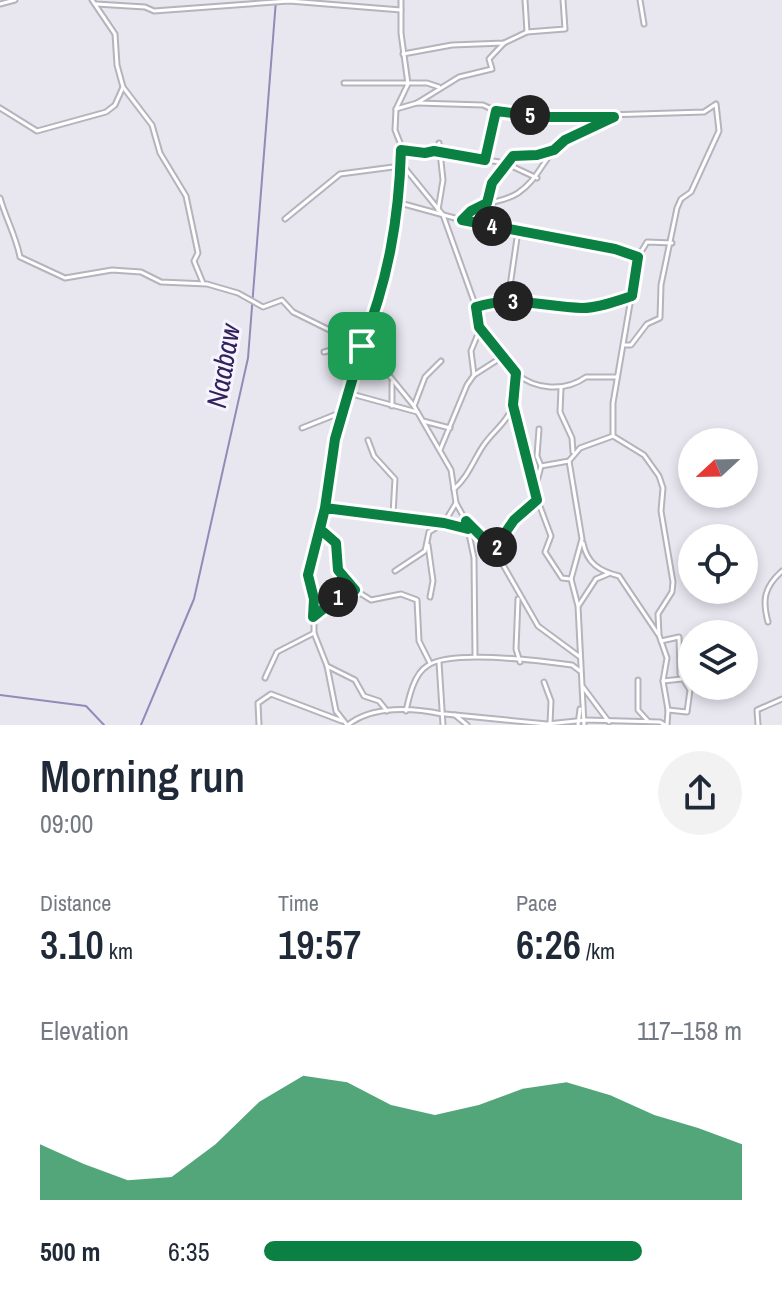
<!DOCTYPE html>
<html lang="en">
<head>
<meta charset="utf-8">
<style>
	body { margin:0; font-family:"Archivo Narrow",sans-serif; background:#f2f2f3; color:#1f2937; height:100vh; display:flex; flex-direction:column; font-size:30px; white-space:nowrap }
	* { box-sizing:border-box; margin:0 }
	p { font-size:26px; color:#747a83 }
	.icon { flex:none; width:44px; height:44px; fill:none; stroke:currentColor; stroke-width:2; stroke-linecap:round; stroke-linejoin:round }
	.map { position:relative; height:725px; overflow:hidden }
	.panel { display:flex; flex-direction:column; background:#fff; flex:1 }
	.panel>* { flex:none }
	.needle { width:52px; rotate:248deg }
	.fabs { position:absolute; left:678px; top:428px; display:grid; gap:16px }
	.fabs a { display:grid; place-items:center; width:80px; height:80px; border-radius:50%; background:#fff; box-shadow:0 4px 12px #0003; font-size:40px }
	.pin { position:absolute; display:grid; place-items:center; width:68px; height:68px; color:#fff; margin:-34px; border-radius:16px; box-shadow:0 4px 12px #0006 }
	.km { position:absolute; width:40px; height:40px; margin:-20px; border-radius:50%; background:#222; color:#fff; font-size:22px; line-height:40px; text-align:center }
	.round { display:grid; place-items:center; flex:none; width:84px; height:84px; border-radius:42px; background:#f2f2f3 }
	.summary { display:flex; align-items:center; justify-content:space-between; height:136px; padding:0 40px }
	h1 { font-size:44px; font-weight:600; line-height:60px }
	.figures { display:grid; grid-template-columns:repeat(3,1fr); gap:12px; height:136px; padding:8px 40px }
	.figures div { display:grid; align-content:center }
	.figures b { font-size:40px; font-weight:600 }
	.figures small { font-size:22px; font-weight:400 }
	.figures p { font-size:22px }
	.chart { height:224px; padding:16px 40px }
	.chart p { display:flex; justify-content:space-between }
	.chart svg { width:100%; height:144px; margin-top:8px; fill:#0b8043; opacity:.7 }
	ul { padding:0 40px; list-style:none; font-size:26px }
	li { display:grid; grid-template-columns:128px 96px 1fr; align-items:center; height:60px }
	li i { height:20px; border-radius:10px; background:#0b8043 }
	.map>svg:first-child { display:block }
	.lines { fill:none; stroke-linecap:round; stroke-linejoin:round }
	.stream { stroke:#938ab8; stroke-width:2 }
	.street-casing { stroke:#b5b4bd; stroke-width:7 }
	.street { stroke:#fff; stroke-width:3 }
	.route-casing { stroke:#fff; stroke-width:16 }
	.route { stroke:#0b8043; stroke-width:10 }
	.labels { text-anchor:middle; stroke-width:6; stroke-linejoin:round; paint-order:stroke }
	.water-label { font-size:28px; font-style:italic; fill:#32215a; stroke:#f6f4fe }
</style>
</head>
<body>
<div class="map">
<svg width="782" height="725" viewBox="0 0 782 725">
	<rect width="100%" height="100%" fill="#e8e7f0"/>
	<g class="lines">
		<g class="stream">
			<polyline points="0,695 86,706 104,725"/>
			<polyline points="141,725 194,599 248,358 276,0"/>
		</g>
		<g class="street-casing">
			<g id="street">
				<polyline points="92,0 115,34 117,65 123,87 152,125 160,153 186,196 198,253 194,261 203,283"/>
				<polyline points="525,0 527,32"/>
				<polyline points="640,0 644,24"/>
				<polyline points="0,4 15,0"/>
				<polyline points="96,4 145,7 154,11 289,1 401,10"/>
				<polyline points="403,54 452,45 504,43 527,32 565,29 563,0"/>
				<polyline points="344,83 427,83 439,87"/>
				<polyline points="417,103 483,105 496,111 542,117 704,112 716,104 719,131 691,192 681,199 677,208 661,285 660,318 647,324 631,345 625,345"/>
				<polyline points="0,108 37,131 106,112 115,105 123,87"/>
				<polyline points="396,109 417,103 459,77 492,69 489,59 504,43"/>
				<polyline points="402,150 425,153 434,151 505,163 537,178"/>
				<polyline points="485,160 496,111"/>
				<polyline points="400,162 443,215 476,307 479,327 516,373 513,405 532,485 551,536 545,552 562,578 571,579 578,606 584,725"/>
				<path d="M 0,198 C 6,219 16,236 20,257 L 65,278 L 112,270 L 141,272 L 161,282 L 207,284 L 238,293 L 263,307 L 282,300 L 293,312 L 362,346 L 388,374 L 414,406 L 451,470 L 456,503 L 466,521 L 494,549 L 538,626 L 580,657"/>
				<polyline points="400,203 462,220 615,249 638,257 613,403 613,436 580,448 569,461 582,539 571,579"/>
				<polyline points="487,203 492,183 513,156 537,155 553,150"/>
				<polyline points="438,210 443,180 439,143"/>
				<polyline points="285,219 340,174 401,166"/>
				<path d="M 464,219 C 481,199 502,204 518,193 C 536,181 541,165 554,150 C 568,133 594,126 614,117"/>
				<polyline points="638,257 647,242 672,243"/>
				<polyline points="508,300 518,231"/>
				<path d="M 476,307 C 514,295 545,307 583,308 C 598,308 617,301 632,296"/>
				<polyline points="324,352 357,343"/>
				<path d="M 516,373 C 535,390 565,392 586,377 L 617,377"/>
				<polyline points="474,375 471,351 480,329"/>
				<polyline points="561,388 560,412 572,438 573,452"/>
				<polyline points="348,393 417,412"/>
				<polyline points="392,406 392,382"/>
				<polyline points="414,406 425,377 441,361"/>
				<polyline points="423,421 450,428"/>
				<polyline points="302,428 342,412"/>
				<polyline points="539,429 537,456 541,466"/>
				<polyline points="613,436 644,455 659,476 663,488 661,511 673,582 672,592 658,614 659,635 667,658 663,681 668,710 667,725"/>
				<polyline points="368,440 374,456 395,479 393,514"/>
				<polyline points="440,450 467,385 474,375 502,357"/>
				<path d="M 454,489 C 468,477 473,461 483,446 C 493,431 507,423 513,405"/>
				<polyline points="535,489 541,466 569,461"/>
				<polyline points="325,508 444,523 468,529"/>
				<polyline points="320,529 336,543 338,570 355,590"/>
				<polyline points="468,529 474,558 475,656"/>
				<path d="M 583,543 C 587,563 599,571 619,576 L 658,634"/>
				<polyline points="428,545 433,581 430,597"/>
				<polyline points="494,549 514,520 536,501"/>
				<polyline points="395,571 425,551 429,532 444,523 456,503"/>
				<polyline points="518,599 516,649 520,662"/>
				<polyline points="579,605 596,579 608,574"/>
				<polyline points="313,617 337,598 355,590 371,600 401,594 417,600 419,641 430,663"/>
				<path d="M 768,622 C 762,600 764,587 782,571"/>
				<polyline points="661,641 679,637 680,674 690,690 687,712 668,710"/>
				<polyline points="439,662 443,725"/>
				<polyline points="327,666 355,680 364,696 379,701 387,711"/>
				<polyline points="265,678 277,652 314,633"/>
				<polyline points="638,680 638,710 648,721"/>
				<polyline points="663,681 682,679"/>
				<polyline points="544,682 551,701 550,724"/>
				<polyline points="583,687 609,722"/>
				<path d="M 406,711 C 409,697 414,674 427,666 C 450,649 542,661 572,665 L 580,671"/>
				<polyline points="445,714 547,724 586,720 660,722 665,725"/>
				<polyline points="455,715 467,725"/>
				<polyline points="259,725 258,703 271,694 342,721"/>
				<polyline points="347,725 336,711 327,666 314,633 314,599 308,575 325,508 335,439 383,291 398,221 401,145 395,130 396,109 408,84 401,33 401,0"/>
				<path d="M 348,725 C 372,705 414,708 442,714"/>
				<polyline points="578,725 580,709"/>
				<polyline points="758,725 757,710 782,699"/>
			</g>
		</g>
		<use href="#street" class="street"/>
	</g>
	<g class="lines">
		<g class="route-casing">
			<path id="route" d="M 362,346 L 335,439 L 325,508 L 308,575 L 314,599 L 313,617 L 337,598 L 355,590 L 338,570 L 336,543 L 320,529 L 325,508 L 444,523 L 468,529 L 466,521 L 494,549 L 514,520 L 537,500 L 513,405 L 516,373 L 479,327 L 476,307 C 513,295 545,307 582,308 C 598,308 617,301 632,296 L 638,257 L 615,249 L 462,220 L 471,211 L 487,203 L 492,183 L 513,156 L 537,155 L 554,150 L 565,140 L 614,117 L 542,117 L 496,111 L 485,160 L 434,151 L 425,153 L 401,150 C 399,219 388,281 362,346"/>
		</g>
		<use href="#route" class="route"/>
	</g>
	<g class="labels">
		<g class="water-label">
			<text transform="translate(223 366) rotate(-80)" y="10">Naabaw</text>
		</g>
	</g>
</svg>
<div class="fabs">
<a><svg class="needle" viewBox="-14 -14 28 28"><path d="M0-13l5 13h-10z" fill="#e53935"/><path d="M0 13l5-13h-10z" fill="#747a83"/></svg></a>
<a><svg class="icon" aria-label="locate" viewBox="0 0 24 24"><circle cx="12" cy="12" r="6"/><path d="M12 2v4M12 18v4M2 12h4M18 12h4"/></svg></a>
<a><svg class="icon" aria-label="layers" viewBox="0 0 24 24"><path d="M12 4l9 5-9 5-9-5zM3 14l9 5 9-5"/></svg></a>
</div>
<div class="pin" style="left:362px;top:346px;background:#1e9e55"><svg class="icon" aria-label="arrive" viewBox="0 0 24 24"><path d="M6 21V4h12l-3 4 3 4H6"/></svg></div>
<b class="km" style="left:338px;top:597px">1</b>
<b class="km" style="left:497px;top:547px">2</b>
<b class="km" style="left:513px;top:301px">3</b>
<b class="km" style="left:492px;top:226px">4</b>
<b class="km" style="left:530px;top:115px">5</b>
</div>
<section class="panel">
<div class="summary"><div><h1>Morning run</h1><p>09:00</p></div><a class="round"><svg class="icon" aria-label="share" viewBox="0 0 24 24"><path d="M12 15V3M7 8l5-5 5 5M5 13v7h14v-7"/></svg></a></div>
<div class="figures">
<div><p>Distance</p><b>3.10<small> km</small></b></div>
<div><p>Time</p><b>19:57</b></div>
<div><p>Pace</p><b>6:26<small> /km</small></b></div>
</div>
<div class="chart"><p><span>Elevation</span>117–158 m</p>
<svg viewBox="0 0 160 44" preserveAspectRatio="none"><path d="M0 44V27L10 33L20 38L30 37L40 27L50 14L60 6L70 8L80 15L90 18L100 15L110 10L120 8L130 12L140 18L150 22L160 27V44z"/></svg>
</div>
<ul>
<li><b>500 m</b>6:35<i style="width:79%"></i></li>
</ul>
</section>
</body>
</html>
